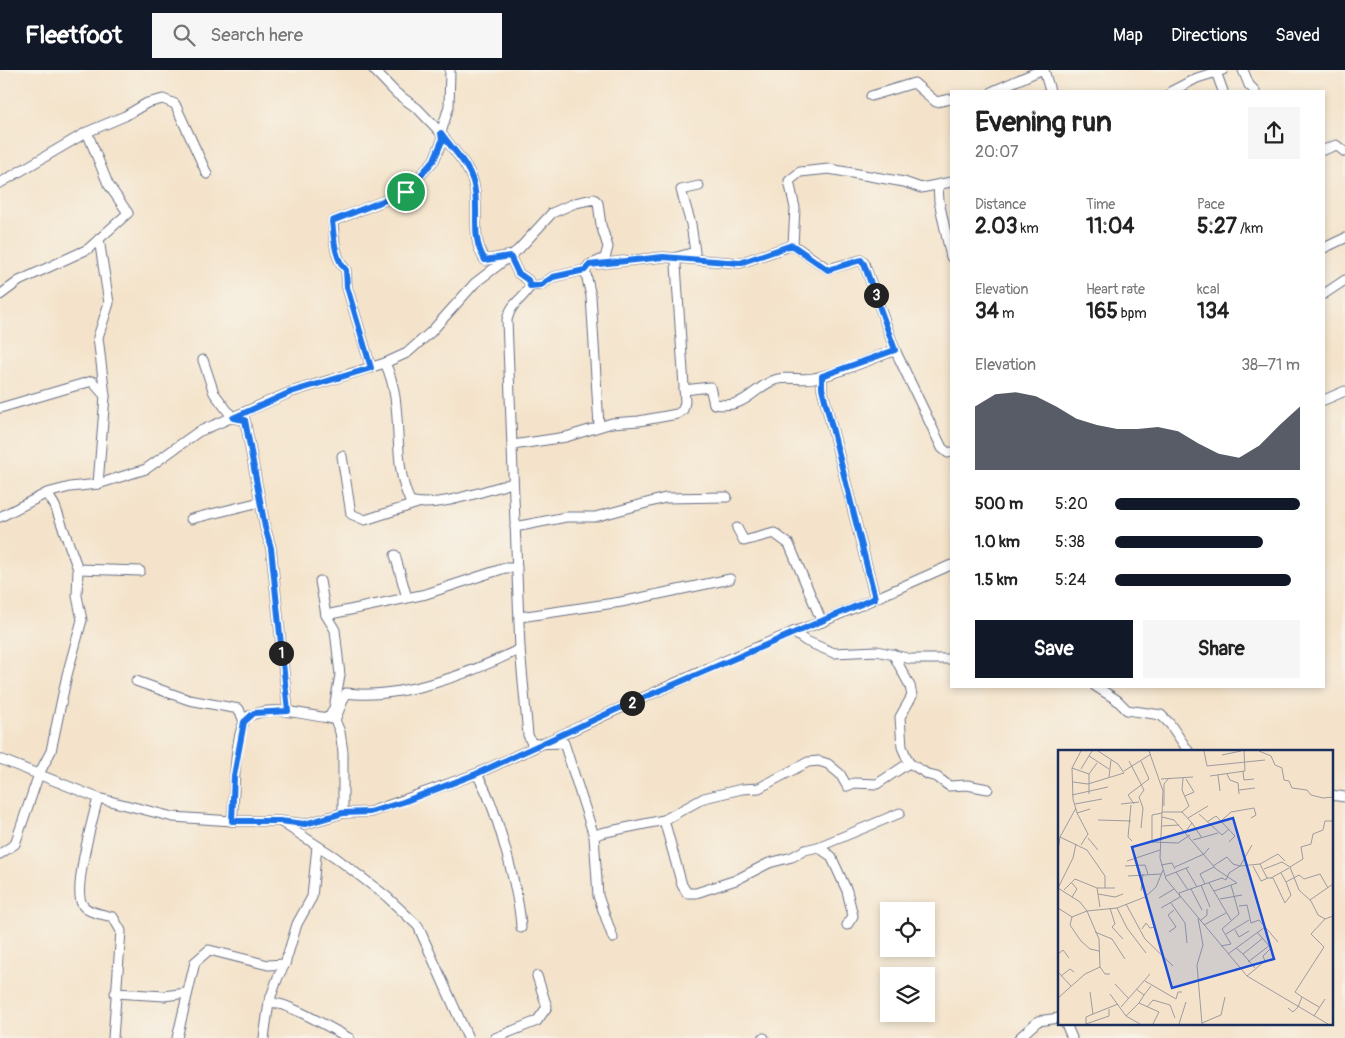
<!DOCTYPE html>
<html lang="en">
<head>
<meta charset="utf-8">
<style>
	body { margin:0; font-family:Pangolin,sans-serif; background:#f6f6f6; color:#222; height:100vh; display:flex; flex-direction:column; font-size:19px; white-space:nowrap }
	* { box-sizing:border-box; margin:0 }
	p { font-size:16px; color:#767676 }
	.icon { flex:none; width:28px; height:28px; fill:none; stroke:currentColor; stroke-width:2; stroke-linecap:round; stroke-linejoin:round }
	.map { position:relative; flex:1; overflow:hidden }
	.side { position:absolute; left:950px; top:20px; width:375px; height:598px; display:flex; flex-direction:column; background:#fff; border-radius:0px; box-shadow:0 2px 8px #0003 }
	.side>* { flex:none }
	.fabs { position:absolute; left:880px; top:832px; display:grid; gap:10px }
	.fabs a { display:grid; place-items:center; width:55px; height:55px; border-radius:0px; background:#fff; box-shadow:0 2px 8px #0003; font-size:25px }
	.pin { position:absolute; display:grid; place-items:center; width:42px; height:42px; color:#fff; margin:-21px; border:2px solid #fff; border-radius:50%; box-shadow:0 1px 5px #0007 }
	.km { position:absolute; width:25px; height:25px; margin:-12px; border-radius:50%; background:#222; color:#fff; font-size:14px; line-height:25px; text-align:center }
	.round { display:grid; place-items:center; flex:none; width:52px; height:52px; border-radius:0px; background:#f6f6f6 }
	.summary { display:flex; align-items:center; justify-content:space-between; height:85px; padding:0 25px }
	h1 { font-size:28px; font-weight:700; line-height:38px }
	.metrics { display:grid; grid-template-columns:repeat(3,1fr); gap:8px; height:85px; padding:5px 25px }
	.metrics div { display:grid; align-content:center }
	.metrics b { font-size:21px; font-weight:700 }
	.metrics small { font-size:14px; font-weight:400 }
	.metrics p { font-size:14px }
	.chart { height:140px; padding:10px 25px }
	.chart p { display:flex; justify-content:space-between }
	.chart svg { width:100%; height:90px; margin-top:5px; fill:#111827; opacity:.7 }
	.button { display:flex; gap:10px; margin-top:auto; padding:10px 25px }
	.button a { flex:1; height:58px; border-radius:0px; background:#111827; color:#fff; font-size:20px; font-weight:700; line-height:58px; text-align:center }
	.button a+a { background:#f6f6f6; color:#222 }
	ul { padding:0 25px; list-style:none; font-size:16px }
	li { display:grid; grid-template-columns:80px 60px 1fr; align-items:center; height:38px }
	li i { height:12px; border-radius:6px; background:#111827 }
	header { display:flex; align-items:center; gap:30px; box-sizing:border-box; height:70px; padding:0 25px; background:#111827; color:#fff }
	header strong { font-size:24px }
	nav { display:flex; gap:28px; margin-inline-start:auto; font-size:18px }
	.search { width:350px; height:45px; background:#f6f6f6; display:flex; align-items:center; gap:12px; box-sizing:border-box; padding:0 18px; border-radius:0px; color:#767676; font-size:19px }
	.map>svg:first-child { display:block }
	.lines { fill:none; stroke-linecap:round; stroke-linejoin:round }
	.minor-casing { stroke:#676e84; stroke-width:11 }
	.minor { stroke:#fff; stroke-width:9 }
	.route-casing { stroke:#fff; stroke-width:10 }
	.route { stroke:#1a73e8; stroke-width:6 }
	.inset-road { fill:none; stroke:#9d9b9f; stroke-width:1 }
	.view { fill:#1d4ed8; fill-opacity:0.15; stroke:#1d4ed8; stroke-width:2.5 }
	.inset-edge { fill:none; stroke:#1b2f5e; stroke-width:2.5 }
</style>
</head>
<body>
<header>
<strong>Fleetfoot</strong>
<div class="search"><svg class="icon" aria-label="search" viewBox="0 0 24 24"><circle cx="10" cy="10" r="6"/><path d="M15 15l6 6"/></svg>Search here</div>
<nav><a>Map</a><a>Directions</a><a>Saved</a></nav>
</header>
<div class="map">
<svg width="1345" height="968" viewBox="0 0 1345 968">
	<rect width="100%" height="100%" fill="#f7f3e8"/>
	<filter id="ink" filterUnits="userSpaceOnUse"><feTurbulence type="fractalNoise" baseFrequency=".02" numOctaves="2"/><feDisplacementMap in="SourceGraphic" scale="10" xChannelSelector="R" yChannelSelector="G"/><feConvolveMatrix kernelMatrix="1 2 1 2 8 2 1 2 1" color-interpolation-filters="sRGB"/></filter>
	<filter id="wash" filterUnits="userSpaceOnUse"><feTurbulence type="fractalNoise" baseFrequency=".0096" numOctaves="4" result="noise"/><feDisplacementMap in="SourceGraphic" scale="20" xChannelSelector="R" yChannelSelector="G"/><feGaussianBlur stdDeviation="1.12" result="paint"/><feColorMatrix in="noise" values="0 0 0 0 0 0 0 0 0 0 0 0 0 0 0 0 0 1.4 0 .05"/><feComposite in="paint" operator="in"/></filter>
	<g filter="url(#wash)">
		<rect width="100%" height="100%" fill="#f4e3ca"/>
	</g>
	<g filter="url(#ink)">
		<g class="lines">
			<g class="minor-casing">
				<g id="minor">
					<path d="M 450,0 L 449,36 L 441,63 C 452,79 467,93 473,111 C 481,138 469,166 485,190 L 507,186"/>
					<polyline points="1044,0 1050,21"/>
					<polyline points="1243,0 1249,15 1255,21"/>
					<polyline points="1216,2 1223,21"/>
					<polyline points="993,21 1041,0"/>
					<polyline points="1172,21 1197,8 1223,0"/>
					<polyline points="871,26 914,13 936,32 951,29"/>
					<polyline points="1324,80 1336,75 1345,82"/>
					<polyline points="0,113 87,62 125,46 147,33 163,29 175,34 207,104"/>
					<polyline points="938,115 939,131 951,187"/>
					<polyline points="793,175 828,199 861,190 864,193 895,280 942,378 948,383 951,382"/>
					<polyline points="793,175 795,138 789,111 800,102 829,99 904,112 921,118 951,112"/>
					<polyline points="1324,178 1345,168"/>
					<path d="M 510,186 L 518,203 L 528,210 L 530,216 C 522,231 511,232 507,250 L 520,579 L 528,665 L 532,674 L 564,673 L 594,766 L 598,826 L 613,868"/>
					<polyline points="597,194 663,187 740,193 793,175"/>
					<polyline points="585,200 591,226 599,356"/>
					<polyline points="1324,224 1345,210"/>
					<polyline points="0,225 19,211 88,179 128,143 108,114 87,62"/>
					<polyline points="203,290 214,323 233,348 245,350 265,457 271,478 288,641"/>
					<path d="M 385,293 C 406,336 390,389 410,431 C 436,439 485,420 513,413"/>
					<path d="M 371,298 L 347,217 L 346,200 C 334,188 334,167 333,151 L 406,122 L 434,90 L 442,71 L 441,63 L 418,39 L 396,23 L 374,0"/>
					<polyline points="822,306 822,318 875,528"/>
					<path d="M 684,320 L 710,317 L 714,334 C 745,339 749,322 772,311 C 785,305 801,311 814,308 C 838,304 871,289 895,280"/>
					<polyline points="1324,330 1345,321"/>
					<polyline points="0,338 92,311 105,326"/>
					<polyline points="513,375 566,367 612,353 639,351 677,344 683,340 685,332 676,195 677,187 695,182 691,154 681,120 699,116"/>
					<polyline points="342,386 351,444 365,450 418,433"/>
					<polyline points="98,414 105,326 98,267 109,233 99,169"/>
					<polyline points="0,447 47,423 70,417 98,414 146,399 198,362 291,322 385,293 407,283 431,262 475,213 518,180 552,143 575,133 594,129 598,133 601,155 608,177 605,188 589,195 585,200 553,207 541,215 530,216"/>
					<polyline points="191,449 260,432"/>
					<polyline points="515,457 566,447 595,447 665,428 727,427"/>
					<polyline points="737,458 744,471 774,463 789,474 822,552"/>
					<polyline points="395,485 407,528"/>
					<polyline points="78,499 140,501"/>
					<polyline points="320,511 326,545 335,560 340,605 334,638 329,648 335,650 340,662 343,682 343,743"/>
					<polyline points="326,545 426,524 505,498 517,498"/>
					<polyline points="520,547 621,532 730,509"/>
					<polyline points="793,562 806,571 834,583 877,581 911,589 951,589"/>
					<polyline points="893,584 910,616 912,626 900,647 902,677 909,693 929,705 937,707 949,716 967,715 988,719"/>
					<polyline points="136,611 189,630 239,639 244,652"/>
					<polyline points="1095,616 1117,630 1127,640 1161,645 1170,654 1189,682"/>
					<path d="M 335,650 L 346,623 C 401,630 472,603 520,579"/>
					<polyline points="0,689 98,728 173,747 232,751 280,751 305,754 343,743 370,742 476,704 715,595 793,562 822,552 951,495"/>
					<path d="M 476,704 C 495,728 520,827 521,858"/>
					<polyline points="1331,725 1345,727"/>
					<path d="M 98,728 C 93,747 73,819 82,834 C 87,843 103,844 113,847 L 121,861 L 113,968"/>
					<polyline points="664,750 682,815 687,823 696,823 736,810 769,793 792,787 805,780 818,777 831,786 847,821 853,846 847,855"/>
					<path d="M 232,751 C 235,725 233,666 247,647 C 272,634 303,645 329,648"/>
					<polyline points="281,752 335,787 386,826 418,856 468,968"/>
					<polyline points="594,766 601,763 664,750 704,728 742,719 759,718 808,692 819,691 828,694 840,704 847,716 854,713 877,714 909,693"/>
					<polyline points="818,777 900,743"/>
					<polyline points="0,784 15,774 39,704 51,681 67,605 82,550 77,526 78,499 55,436 47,423"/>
					<polyline points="115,923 164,926 186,923"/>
					<path d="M 269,932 C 289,933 330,958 349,968"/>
					<polyline points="1066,954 1072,968"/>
					<polyline points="177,968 195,892 209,880 268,895 285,894"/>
					<polyline points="264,968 269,932 278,907 285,894 297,854 312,827 317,776"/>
					<polyline points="495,968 537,951 547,937 537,906"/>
					<polyline points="763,968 764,968"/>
					<polyline points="1019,968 1038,951 1059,948"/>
				</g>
			</g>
			<use href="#minor" class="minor"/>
		</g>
	</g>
	<g class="lines" filter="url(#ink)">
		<g class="route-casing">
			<path id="route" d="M 441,63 C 452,79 467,92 473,111 C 481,138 469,166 485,190 L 510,186 L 518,203 L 528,210 L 530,216 L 541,215 L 553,207 L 585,200 L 589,195 L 663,187 L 740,193 L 792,175 L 828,200 L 861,190 L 864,194 L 895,280 L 822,306 L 822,318 L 875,528 L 624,636 L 476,704 L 403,732 L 370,742 L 343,743 L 305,754 L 280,751 L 232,751 L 234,706 L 244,652 L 254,643 L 288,641 L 271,478 L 265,457 L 245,350 L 233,348 L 291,322 L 371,298 L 347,217 L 346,200 C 334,188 334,167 332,151 L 406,122 L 434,90 L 442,71 Z"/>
		</g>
		<use href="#route" class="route"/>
	</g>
	<g transform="translate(1058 680)">
		<rect width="275" height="275" fill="#f4e3ca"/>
		<path class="inset-road" d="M 23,1 L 14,18 L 15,49 L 19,63 L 32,59M 91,1 L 105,41 L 102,108 L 108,129 L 189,226 L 270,274M 146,1 L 149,16 L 207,10M 201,1 L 213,6 L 217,15 L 224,18 L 226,30 L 231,31 L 234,38 L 249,40 L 253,45 L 265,48 L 275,47M 164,5 L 183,1M 31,6 L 51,19M 71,11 L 86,40 L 81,47 L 85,58 L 83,78M 14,18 L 31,24M 23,19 L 34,1M 66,21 L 93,4M 185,22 L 186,30 L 196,29M 169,24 L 172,30 L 180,33 L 181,44M 160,25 L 162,41M 152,26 L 187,21 L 186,1M 51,27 L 53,10M 103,29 L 135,27M 15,32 L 30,34 L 66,23 L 60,14 L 40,1M 181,40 L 197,38M 31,44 L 31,24 L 39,13M 14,45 L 50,37M 127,46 L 136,42 L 128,29M 17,54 L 44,49M 63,54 L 81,52M 76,54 L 70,45 L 91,29 L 83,11M 73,55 L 70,87 L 74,91M 106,56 L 106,34 L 111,28M 104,62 L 124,62 L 131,56 L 124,40 L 125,28M 124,62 L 134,73 L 128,81M 19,63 L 30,84 L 23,95M 104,63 L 94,65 L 94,92 L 120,93 L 132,85M 141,64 L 164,85 L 171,79M 104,67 L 116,70 L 158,119 L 179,133 L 156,141M 130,68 L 150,56M 40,70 L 73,71M 163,71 L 173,62 L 196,58 L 198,65 L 193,68M 149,72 L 158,66 L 177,86 L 171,92M 134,73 L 144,88M 104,76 L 121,75M 2,87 L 29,100 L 47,126 L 47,138M 30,88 L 40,100M 135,90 L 160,83M 0,100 L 2,87 L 18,58M 69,111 L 102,100M 202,114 L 220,104 L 227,111M 103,115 L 114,113 L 117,119M 67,116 L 87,115 L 90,124M 155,116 L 169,107 L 175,114 L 182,116 L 194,95M 195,116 L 203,131 L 210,128M 117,117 L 146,104 L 151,98M 232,117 L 241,140 L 253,151 L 260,165 L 267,169 L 275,166M 128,118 L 139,137M 206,119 L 224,112 L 232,117 L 245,109 L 243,97 L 253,94 L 255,84 L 265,80 L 267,71 L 275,71M 118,122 L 130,140M 223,123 L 228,132 L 241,125 L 246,129 L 262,124 L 270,138M 70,126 L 103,124M 108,126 L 131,117M 213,128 L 231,118M 168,130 L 171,123 L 182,116 L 202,114 L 209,128 L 215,128 L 227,153 L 233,145 L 228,132M 13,132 L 19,139 L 14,147M 151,133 L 173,170M 147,134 L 142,124 L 156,117M 143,135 L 152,157M 0,138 L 22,152 L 29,161 L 59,158 L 87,147 L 98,137 L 105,120M 0,138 L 15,108 L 18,94M 39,138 L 42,157M 133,139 L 144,160M 6,140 L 17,129 L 39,138 L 57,138M 83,141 L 85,124M 40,144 L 57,147 L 65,144M 101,148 L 116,139M 162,149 L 184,145M 252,150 L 275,134M 113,153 L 127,173 L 129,193M 68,154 L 87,189 L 115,216M 181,156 L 189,155 L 193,173 L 201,170 L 207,177M 0,158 L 14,167 L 29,161 L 41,189 L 42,217 L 47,224 L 52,224M 52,158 L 57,174 L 54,177 L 65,189M 59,158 L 69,178 L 88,203M 103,158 L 122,147 L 121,143 L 164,128 L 168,130M 14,167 L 12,175 L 23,191 L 32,199 L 41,201M 140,168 L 145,195 L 139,215 L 144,274M 142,171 L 149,165 L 149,159M 146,175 L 168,163M 84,179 L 88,173 L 92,178 L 97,177M 177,180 L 181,187 L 191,181M 37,182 L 54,189 L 67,209M 111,182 L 118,177 L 110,165 L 116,160M 168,184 L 191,170M 163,196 L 173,194 L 164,179 L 181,164 L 173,135M 178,198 L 185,204 L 205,188M 0,204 L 5,200 L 11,208M 170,204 L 207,177 L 220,192M 185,204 L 197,218M 190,212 L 212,195M 0,222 L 13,236M 3,226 L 12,219 L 16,222M 189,226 L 207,211 L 205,206 L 213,198 L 199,182M 87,231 L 118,249 L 120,242 L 124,242M 57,234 L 71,249M 78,239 L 86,245 L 93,236M 52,244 L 68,266 L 82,274M 86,245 L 81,253 L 101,262 L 95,274M 244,247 L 261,257M 0,248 L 27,224 L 42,217M 63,257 L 92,224M 89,257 L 95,250 L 112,255 L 117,268M 230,258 L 235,262 L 240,257 L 244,247 L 237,242 L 266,197 L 253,184 L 267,169M 35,264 L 60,254M 68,266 L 81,253M 256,266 L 267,249M 144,273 L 163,265 L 167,247M 28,274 L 28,267 L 35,264 L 32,242M 28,274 L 51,266 L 51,259M 121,274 L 128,252"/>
		<path class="view" d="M 175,68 L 216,209 L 114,238 L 74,97 Z"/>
		<rect width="275" height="275" class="inset-edge"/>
	</g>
</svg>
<div class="fabs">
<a><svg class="icon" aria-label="locate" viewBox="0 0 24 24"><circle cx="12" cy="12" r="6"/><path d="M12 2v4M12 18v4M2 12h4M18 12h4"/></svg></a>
<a><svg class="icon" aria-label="layers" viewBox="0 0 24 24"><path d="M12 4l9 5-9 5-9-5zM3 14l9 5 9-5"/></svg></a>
</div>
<div class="pin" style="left:406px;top:122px;background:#1e9e55"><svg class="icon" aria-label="arrive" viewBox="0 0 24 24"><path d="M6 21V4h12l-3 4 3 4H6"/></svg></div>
<b class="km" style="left:281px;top:583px">1</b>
<b class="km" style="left:632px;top:633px">2</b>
<b class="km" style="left:876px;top:225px">3</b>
<section class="side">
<div class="summary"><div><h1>Evening run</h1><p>20:07</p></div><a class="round"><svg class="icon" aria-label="share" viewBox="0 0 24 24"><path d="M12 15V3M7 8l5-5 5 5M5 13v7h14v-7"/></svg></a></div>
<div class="metrics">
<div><p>Distance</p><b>2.03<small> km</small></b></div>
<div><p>Time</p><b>11:04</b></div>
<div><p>Pace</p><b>5:27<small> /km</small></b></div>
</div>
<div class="metrics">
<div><p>Elevation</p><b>34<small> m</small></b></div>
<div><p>Heart rate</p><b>165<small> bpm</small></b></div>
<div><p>kcal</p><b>134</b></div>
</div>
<div class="chart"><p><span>Elevation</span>38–71 m</p>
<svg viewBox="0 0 160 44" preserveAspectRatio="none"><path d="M0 44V13L10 7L20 6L30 8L40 13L50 19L60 22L70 24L80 24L90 23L100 25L110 31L120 36L130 38L140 32L150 22L160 13V44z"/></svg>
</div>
<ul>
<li><b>500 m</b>5:20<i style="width:100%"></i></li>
<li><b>1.0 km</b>5:38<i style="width:80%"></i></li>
<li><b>1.5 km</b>5:24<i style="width:95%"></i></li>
</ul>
<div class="button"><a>Save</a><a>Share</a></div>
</section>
</div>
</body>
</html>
